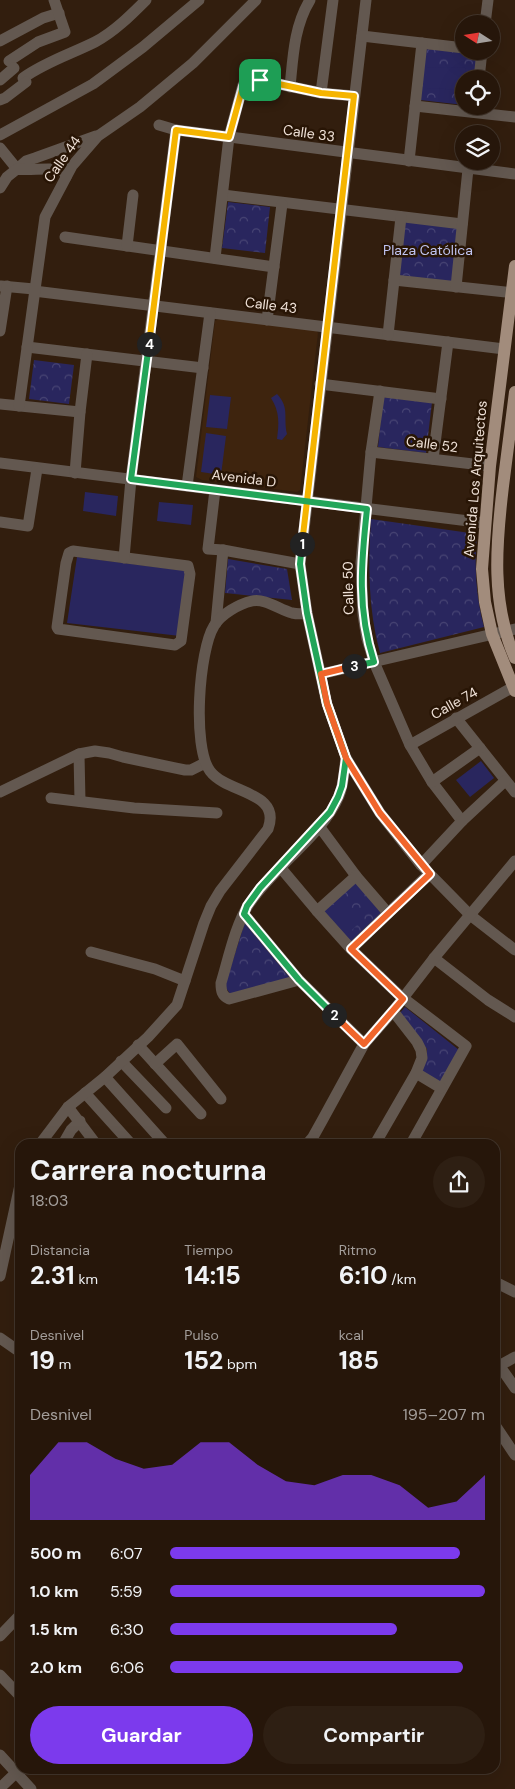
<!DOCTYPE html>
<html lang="es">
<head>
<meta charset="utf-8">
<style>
	body { margin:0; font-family:"DM Sans",sans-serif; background:#2e1f13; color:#f1f3f6; height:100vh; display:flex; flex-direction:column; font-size:19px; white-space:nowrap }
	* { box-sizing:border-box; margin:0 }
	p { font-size:16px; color:#a49f9c }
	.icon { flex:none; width:28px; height:28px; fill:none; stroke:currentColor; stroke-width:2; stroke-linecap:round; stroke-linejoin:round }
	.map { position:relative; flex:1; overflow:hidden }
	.side { position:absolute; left:15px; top:1139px; width:485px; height:635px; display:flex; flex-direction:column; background:#26160a; border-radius:15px; box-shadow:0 5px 20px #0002,0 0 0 1px #42352b }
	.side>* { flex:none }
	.needle { width:32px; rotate:282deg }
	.tools { position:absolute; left:455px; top:15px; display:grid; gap:10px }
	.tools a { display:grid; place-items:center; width:45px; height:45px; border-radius:50%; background:#26160a; box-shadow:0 5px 20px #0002,0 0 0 1px #42352b; font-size:25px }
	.pin { position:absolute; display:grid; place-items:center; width:42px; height:42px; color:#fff; margin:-21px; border-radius:10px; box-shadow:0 2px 8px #0006 }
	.km { position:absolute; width:25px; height:25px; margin:-12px; border-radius:50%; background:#222; color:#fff; font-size:14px; line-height:25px; text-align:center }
	.round { display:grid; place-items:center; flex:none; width:52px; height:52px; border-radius:26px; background:#2e1f13 }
	.summary { display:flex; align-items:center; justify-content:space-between; height:85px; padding:0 15px }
	h1 { font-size:28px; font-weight:700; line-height:38px }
	.figures { display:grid; grid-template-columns:repeat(3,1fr); gap:8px; height:85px; padding:5px 15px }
	.figures div { display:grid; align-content:center }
	.figures b { font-size:25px; font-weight:700 }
	.figures small { font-size:14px; font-weight:400 }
	.figures p { font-size:14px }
	.chart { height:140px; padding:10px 15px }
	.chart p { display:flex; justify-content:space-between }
	.chart svg { width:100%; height:90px; margin-top:5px; fill:#7c3aed; opacity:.7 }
	.button { display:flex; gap:10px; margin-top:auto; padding:10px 15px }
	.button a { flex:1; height:58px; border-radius:30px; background:#7c3aed; color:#fff; font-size:20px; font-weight:700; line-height:58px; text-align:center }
	.button a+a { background:#2e1f13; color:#f1f3f6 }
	ul { padding:0 15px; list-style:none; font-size:16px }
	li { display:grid; grid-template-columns:80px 60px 1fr; align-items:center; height:38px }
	li i { height:12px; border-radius:6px; background:#7c3aed }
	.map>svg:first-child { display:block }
	.built { fill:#3e240e }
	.park { fill:url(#park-crowns) }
	.garden { fill:#29265e }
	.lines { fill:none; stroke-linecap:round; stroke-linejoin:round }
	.minor { stroke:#635850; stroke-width:11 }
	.major { stroke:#a28c7c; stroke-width:12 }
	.split-1-casing { stroke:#fff; stroke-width:10 }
	.split-2-casing { stroke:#fff; stroke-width:10 }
	.split-3-casing { stroke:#fff; stroke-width:10 }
	.split-4-casing { stroke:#fff; stroke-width:10 }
	.split-5-casing { stroke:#fff; stroke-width:10 }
	.split-1 { stroke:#f5b400; stroke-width:6 }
	.split-2 { stroke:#22a559; stroke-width:6 }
	.split-3 { stroke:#f0652b; stroke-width:6 }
	.split-4 { stroke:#22a559; stroke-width:6 }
	.split-5 { stroke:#f5b400; stroke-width:6 }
	.labels { text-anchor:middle; stroke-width:5; stroke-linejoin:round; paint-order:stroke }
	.street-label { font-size:14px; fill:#efe1d7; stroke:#281505 }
	.park-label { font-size:14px; fill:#c0c4f1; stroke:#281505 }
</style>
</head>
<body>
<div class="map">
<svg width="515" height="1789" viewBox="0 0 515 1789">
	<defs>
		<pattern id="park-crowns" width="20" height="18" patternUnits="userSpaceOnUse" patternTransform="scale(1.25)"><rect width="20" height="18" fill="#29265e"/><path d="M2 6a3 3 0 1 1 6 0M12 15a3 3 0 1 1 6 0" fill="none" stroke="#484574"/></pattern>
	</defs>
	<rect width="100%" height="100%" fill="#321e0e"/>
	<polygon class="built" points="219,319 316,330 318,333 300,490 297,492 202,480 196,477 215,321"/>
	<g class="park">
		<polygon points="424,49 477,52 476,79 464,79 464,105 420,100"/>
		<polygon points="228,202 270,207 265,253 222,248"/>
		<polygon points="401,217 462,224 453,282 397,276"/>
		<polygon points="34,360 74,365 69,404 29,399"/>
		<polygon points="383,397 432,402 426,453 378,447"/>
		<path d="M 371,519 L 477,534 C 474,566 476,596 484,627 L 380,653 C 368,609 368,564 371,519 Z"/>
		<polygon points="228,559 287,569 292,600 225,593"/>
		<polygon points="355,881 381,913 350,943 322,911"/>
		<polygon points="245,922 290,978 231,995 226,988 226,982"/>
		<polygon points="405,1007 459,1050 441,1085 420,1073 426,1060 427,1049 400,1013"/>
	</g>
	<g class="garden">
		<polygon points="427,67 466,68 464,90 427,88"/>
		<path d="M 277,394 C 290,408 283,417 287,434 L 282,440 L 277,439 C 279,424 280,412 271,398 Z"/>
		<polygon points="210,395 231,397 227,429 206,427"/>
		<polygon points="206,433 226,436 221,475 201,472"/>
		<polygon points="85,492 118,496 116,516 83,511"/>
		<polygon points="159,502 193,505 191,525 157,521"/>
		<polygon points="77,557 188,571 180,636 67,623"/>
		<polygon points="481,761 494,778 470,797 456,780"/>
		<polygon points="341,898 362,920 349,933 328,910"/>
	</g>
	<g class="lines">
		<g class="minor">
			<polyline points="366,0 300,564 307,613 327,704 346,758 380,813 421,865 470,915 515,950"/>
			<polyline points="485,24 488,0"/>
			<polyline points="362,36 464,48"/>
			<polyline points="0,41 43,18 59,13"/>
			<polyline points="9,61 38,42 65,32 54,0"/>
			<path d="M 23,78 C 45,62 71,54 95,42 C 114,32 131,15 146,0"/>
			<polyline points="479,79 482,51"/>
			<polyline points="0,80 14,68"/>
			<path d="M 290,87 C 293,57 294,26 310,0"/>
			<polyline points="321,93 333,0"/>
			<polyline points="0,100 5,98 26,82"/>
			<polyline points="415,106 515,117"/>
			<polyline points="159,125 176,130 515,174"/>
			<polyline points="0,135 93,84 143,47 199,0"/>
			<polyline points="0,148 17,169 26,161 35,158 96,136"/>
			<polyline points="409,161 422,43"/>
			<path d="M 0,188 L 7,177 L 17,169 C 30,171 57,166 64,172 L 66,177"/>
			<polyline points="223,195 462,224"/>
			<polyline points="65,237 274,267"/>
			<polyline points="127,246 133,195"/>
			<path d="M 215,258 L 229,137 L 243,85 C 248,79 252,79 260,80 L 321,93 L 354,96"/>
			<polyline points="394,280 515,293"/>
			<polyline points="1,286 34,289"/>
			<polyline points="456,287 468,169"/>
			<polyline points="34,291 504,349"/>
			<polyline points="267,320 282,204"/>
			<polyline points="0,331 7,286"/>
			<polyline points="388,335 401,217"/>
			<polyline points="27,347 203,368"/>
			<polyline points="320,384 441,399"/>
			<polyline points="380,391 371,452 361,563 363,615 367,639 374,662 410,745 432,782 462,821"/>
			<polyline points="0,404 80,412"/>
			<polyline points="19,406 45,217 72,166 98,136 140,107 193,63 256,0"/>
			<polyline points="371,452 490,466"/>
			<polyline points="433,459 448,342"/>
			<polyline points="0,463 485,523"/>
			<polyline points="75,473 80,412 87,354"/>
			<polyline points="187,486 210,313"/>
			<polyline points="215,490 208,549 223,550 300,564"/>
			<polyline points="0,522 28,526 37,469"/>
			<polygon points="73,551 188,566 190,574 181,641 175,645 58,629 57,627 66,563 69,553"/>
			<polyline points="124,558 131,479 176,130"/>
			<polyline points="216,623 223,550"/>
			<polyline points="321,674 515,629"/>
			<polyline points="456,718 515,792"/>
			<polyline points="410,745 513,687"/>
			<polyline points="79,754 80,801"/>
			<polyline points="432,782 480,748"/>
			<polyline points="0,792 79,754 95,751 109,753 123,757 185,770 191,770 205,763"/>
			<polyline points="51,798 134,808 217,813"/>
			<polyline points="319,826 356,876 388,913"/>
			<polyline points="421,865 462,821 505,781"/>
			<polyline points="280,867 317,911 351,949 398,994 466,1046 411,1144"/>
			<polyline points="317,911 356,876"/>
			<polyline points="244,914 299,980 364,1044"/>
			<polyline points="351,949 429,874"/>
			<polyline points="91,952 155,969 185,981"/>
			<polyline points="434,958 488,1000 515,1017"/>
			<path d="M 299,980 L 229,999 C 222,996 221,991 221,983 C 228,960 236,923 249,904 C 273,867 323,835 339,796 C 344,784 344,770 346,758"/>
			<polyline points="138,1045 201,1114"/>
			<polyline points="121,1061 166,1108"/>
			<polyline points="155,1064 177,1044 221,1099"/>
			<polyline points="416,1073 441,1088"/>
			<polyline points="105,1077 165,1144"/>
			<polyline points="85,1093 131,1144"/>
			<polyline points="68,1107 96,1144"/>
			<path d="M 40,1144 L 68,1107 L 105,1077 L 148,1037 L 177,1005 L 204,923 L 211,906 L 220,891 L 268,829 C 282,791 227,794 210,771 C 192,747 199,650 214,626 C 221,614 239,604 252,601 C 265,598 280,610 292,613 C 297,614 302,614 307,613"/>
			<polyline points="63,1144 71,1130 80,1121"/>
			<polyline points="307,1144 313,1137 323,1119 364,1044 393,1011 434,958 515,861"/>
			<polyline points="375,1144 416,1073 422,1058 421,1050 417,1042 393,1011"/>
			<polyline points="0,1276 20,1185"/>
			<polyline points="495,1282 515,1292"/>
			<polyline points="0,1338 20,1352"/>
			<polyline points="499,1365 515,1388"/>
			<polyline points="495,1368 515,1357"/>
			<polyline points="495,1425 515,1455"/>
			<polyline points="0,1636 20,1615"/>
			<polyline points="0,1675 20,1696"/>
			<polyline points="0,1755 31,1789"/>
			<polyline points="0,1788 20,1769"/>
		</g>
		<g class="major">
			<polyline points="515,266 490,466 482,569 485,602 492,634 515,691"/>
			<path d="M 515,392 C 511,423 507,455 503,486 C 496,545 491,603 515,658"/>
		</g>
	</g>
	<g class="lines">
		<g class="split-1-casing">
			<polyline id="split-1" points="260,80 321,93 354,96 302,544"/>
		</g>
		<g class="split-2-casing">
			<polyline id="split-2" points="302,544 300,564 307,613 327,704 346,758 342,786 338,797 330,812 260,888 247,906 244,914 299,980 334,1015"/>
		</g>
		<g class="split-3-casing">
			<polyline id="split-3" points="334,1015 364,1044 403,999 351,949 430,874 380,813 346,758 327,704 321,674 354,666"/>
		</g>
		<g class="split-4-casing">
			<path id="split-4" d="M 149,344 L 131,479 L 367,509 C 361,564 357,609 374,662 L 354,666"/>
		</g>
		<g class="split-5-casing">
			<polyline id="split-5" points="149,344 176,130 229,137 243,86 250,79 260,80"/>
		</g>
		<use href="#split-1" class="split-1"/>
		<use href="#split-2" class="split-2"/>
		<use href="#split-3" class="split-3"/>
		<use href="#split-4" class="split-4"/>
		<use href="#split-5" class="split-5"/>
	</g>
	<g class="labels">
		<g class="street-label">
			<text transform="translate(309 133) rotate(8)" y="5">Calle 33</text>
			<text transform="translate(62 159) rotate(-55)" y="5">Calle 44</text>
			<text transform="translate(271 305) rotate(7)" y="5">Calle 43</text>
			<text transform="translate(432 444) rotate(7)" y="5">Calle 52</text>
			<text transform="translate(244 478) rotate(7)" y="5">Avenida D</text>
			<text transform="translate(475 479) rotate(-85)" y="5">Avenida Los Arquitectos</text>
			<text transform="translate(348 588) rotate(-91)" y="5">Calle 50</text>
			<text transform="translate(454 703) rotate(-29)" y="5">Calle 74</text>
		</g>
		<g class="park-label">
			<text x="428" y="255">Plaza Católica</text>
		</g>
	</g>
</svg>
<div class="tools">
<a><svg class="needle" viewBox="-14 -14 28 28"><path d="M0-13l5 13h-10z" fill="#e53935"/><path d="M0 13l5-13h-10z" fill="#a49f9c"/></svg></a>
<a><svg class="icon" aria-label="locate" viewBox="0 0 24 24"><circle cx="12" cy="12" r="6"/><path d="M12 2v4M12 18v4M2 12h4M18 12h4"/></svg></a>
<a><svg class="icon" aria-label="layers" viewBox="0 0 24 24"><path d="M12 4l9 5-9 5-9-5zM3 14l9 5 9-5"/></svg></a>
</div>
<div class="pin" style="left:260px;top:80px;background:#1e9e55"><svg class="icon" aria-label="arrive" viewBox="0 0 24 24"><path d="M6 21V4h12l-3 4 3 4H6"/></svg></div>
<b class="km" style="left:302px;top:544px">1</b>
<b class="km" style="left:334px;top:1015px">2</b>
<b class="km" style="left:354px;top:666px">3</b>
<b class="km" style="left:149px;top:344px">4</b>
<section class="side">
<div class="summary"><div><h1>Carrera nocturna</h1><p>18:03</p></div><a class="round"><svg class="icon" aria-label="share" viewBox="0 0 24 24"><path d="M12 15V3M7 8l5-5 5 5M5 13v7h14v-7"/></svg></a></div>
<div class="figures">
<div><p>Distancia</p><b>2.31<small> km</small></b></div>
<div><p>Tiempo</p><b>14:15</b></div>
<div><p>Ritmo</p><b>6:10<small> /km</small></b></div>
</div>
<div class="figures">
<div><p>Desnivel</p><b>19<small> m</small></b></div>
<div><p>Pulso</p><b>152<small> bpm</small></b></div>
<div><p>kcal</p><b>185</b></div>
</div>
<div class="chart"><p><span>Desnivel</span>195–207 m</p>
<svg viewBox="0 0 160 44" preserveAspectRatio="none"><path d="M0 44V22L10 6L20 6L30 14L40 19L50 17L60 6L70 6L80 17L90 25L100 27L110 22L120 22L130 27L140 38L150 35L160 22V44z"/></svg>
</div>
<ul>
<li><b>500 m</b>6:07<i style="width:92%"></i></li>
<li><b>1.0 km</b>5:59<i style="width:100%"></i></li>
<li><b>1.5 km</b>6:30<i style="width:72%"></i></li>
<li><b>2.0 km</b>6:06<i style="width:93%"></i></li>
</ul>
<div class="button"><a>Guardar</a><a>Compartir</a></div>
</section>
</div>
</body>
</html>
